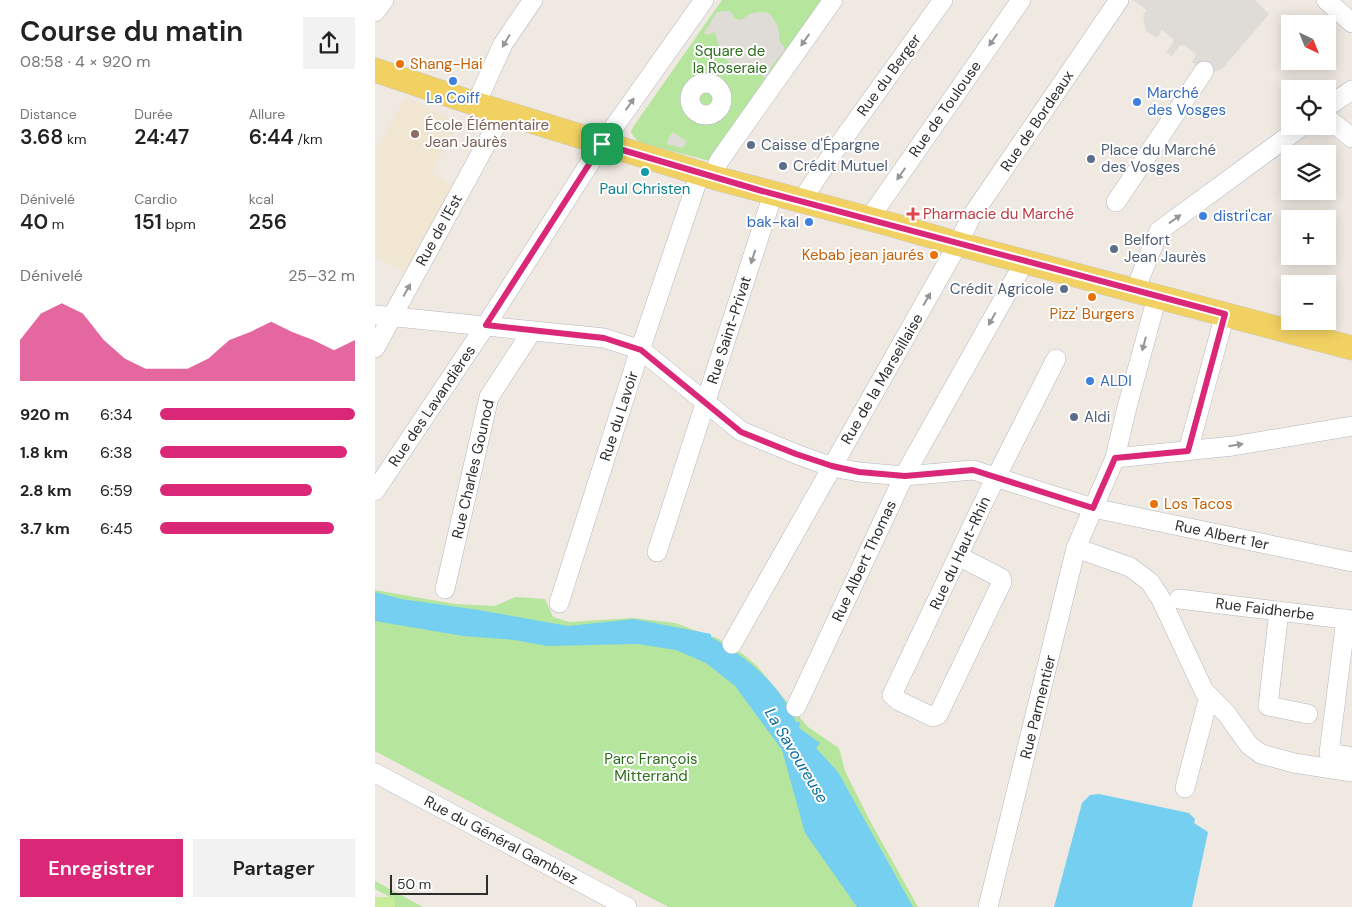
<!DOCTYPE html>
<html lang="fr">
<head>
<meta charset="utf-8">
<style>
	body { margin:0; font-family:"DM Sans",sans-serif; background:#f2f2f2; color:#222; height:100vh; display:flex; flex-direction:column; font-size:19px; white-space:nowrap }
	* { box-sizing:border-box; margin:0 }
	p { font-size:16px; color:#767676 }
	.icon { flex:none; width:28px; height:28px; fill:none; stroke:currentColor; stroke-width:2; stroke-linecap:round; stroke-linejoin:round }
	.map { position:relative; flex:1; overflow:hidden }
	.side { display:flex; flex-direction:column; background:#fff; width:375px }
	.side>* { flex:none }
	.needle { width:32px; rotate:137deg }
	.buttons { position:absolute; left:906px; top:15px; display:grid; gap:10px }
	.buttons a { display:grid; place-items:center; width:55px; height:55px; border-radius:0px; background:#fff; box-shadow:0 2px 12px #0003; font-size:25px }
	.scale { position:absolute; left:15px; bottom:12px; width:98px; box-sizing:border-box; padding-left:5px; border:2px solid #2e2e2e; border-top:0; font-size:14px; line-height:18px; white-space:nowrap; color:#2e2e2e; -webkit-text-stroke:4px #fff; paint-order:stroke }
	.pin { position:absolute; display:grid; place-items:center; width:42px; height:42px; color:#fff; margin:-21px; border-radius:10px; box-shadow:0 2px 8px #0006 }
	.round { display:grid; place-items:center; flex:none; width:52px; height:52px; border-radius:0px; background:#f2f2f2 }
	.summary { display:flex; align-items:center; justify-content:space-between; height:85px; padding:0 20px }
	h1 { font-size:28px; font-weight:600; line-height:38px }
	.stats { display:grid; grid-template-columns:repeat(3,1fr); gap:8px; height:85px; padding:5px 20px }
	.stats div { display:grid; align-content:center }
	.stats b { font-size:21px; font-weight:600 }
	.stats small { font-size:14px; font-weight:400 }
	.stats p { font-size:14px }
	.chart { height:140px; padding:10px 20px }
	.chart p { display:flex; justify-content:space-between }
	.chart svg { width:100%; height:90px; margin-top:5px; fill:#db2777; opacity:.7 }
	.cta { display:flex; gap:10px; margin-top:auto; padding:10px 20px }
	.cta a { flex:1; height:58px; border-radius:0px; background:#db2777; color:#fff; font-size:20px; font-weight:600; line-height:58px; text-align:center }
	.cta a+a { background:#f2f2f2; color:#222 }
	ul { padding:0 20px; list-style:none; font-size:16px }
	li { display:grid; grid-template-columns:80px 60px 1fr; align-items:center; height:38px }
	li i { height:12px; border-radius:6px; background:#db2777 }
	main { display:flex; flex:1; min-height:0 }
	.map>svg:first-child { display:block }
	.education { fill:#f0e6d1 }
	.green { fill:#b6e59e }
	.pitch { fill:#c9ec9a }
	.plaza { fill:#dfdcd8 }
	.water { fill:#75cff0 }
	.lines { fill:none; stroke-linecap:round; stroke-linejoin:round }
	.minor-casing { stroke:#b4b7c1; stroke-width:20 }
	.major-casing { stroke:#c9c9c9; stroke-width:25 }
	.minor { stroke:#fff; stroke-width:19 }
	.major { stroke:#f2d163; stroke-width:24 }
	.oneway { fill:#969696 }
	.route-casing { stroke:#fff; stroke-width:10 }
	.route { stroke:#db2777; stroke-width:6 }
	.food-dot { fill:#e8710a; stroke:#fff; stroke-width:2 }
	.shop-dot { fill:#3f7fe0; stroke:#fff; stroke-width:2 }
	.education-dot { fill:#8d6e63; stroke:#fff; stroke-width:2 }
	.service-dot { fill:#5c6f8a; stroke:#fff; stroke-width:2 }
	.culture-dot { fill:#0f9aa8; stroke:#fff; stroke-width:2 }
	.health-dot { fill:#e0444e; stroke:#fff; stroke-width:2 }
	.labels { text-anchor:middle; stroke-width:4; stroke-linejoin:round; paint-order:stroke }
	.park-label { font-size:15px; fill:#2c6e1b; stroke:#fff }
	.food-label { font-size:15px; fill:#c56008; stroke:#fff; text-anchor:start }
	.street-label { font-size:15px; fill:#2e2e2e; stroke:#fff }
	.shop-label { font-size:15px; fill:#366cbe; stroke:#fff; text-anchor:start }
	.education-label { font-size:15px; fill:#785e54; stroke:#fff; text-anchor:start }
	.service-label { font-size:15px; fill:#4e5e75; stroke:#fff; text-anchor:start }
	.culture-label { font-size:15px; fill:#0d838f; stroke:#fff }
	.health-label { font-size:15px; fill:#be3a42; stroke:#fff; text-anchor:start }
	.water-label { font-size:16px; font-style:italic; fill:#0d6fa3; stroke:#fff }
</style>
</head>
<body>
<main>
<section class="side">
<div class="summary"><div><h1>Course du matin</h1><p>08:58 · 4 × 920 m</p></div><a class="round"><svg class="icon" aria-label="share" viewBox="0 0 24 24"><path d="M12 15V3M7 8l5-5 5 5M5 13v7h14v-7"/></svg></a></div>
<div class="stats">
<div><p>Distance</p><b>3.68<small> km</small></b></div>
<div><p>Durée</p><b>24:47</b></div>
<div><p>Allure</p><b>6:44<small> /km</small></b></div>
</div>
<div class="stats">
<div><p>Dénivelé</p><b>40<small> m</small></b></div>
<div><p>Cardio</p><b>151<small> bpm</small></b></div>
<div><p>kcal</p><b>256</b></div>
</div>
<div class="chart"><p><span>Dénivelé</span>25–32 m</p>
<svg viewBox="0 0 160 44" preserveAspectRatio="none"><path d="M0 44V24L10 11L20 6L30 11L40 24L50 33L60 38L70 38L80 38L90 33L100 24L110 20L120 15L130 20L140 24L150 29L160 24V44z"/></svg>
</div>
<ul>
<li><b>920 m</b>6:34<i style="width:100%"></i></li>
<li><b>1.8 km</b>6:38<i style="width:96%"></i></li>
<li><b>2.8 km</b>6:59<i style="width:78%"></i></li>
<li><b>3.7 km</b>6:45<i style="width:89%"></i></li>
</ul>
<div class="cta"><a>Enregistrer</a><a>Partager</a></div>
</section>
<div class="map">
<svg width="977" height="907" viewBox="0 0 977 907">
	<rect width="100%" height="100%" fill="#efe9e1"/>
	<polygon class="education" points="31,97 84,123 56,173 78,186 30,272 0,256 0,151"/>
	<g class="green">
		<polygon points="347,0 448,0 335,161 265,143 259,137 256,132 258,127"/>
		<polygon points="0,590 80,604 120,606 140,597 170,599 178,617 194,622 258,618 300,623 344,639 369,655 382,666 433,727 464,748 470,771 495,821 543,907 293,907 0,751"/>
		<polygon points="0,881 48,907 19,907 19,899 0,889"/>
	</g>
	<polygon class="pitch" points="0,897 19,897 20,907 0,907"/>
	<g class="plaza">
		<polygon points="758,0 880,0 894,14 847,69 833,75 817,62 821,54 809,45 804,46 797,56 791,52 798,43 798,39 787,30 782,38 771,31 768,15 772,10"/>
		<polygon points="354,11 357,13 359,18 365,20 377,13 385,12 390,12 395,14 398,18 403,27 405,43 408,45 410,50 396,67 391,78 388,77 385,69 372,71 365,69 351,60 346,54 340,32 332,35 329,33 342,12"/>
		<polygon points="298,132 312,142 307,148 292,144 293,139"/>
	</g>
	<g class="water">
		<path d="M 0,592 L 26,599 L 104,610 L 193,626 L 259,619 L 336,634 L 336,637 C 371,657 405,683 421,722 L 425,722 L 424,728 L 445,743 L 441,748 L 463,772 L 538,907 L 482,907 L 430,833 L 407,750 L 360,686 L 331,663 L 301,650 L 262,644 L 172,646 L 140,640 L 88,636 L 0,621 Z"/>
		<polygon points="724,794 814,813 820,819 819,823 833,832 817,907 679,907 707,803 715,795"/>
	</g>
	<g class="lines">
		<g class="minor-casing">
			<g id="minor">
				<polyline points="951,0 977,23"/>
				<polyline points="0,12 9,0"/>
				<circle cx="331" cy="99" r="16"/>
				<polyline points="101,104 128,44 158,0"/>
				<polyline points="952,107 977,90"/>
				<polyline points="952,118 977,138"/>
				<polyline points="337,177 344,161 458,0"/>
				<polyline points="427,200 456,156 568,0"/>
				<polyline points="741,202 829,71"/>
				<polyline points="494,219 646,0"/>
				<polyline points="760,290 784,231 927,126"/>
				<polyline points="0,315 229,338 266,350 366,431 421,454 457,467 484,472 529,476 598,470 718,508 977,562"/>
				<polyline points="0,348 128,113"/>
				<polyline points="813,451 850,314"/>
				<polyline points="740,458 751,411 782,297"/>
				<polyline points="0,491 111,325 227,144 329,0"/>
				<polyline points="701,548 755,567 775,582 786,599 829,691 851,713 874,745 886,754 919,763 977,772"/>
				<polyline points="282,552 398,194"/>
				<polyline points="583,556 626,578 627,582 563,715 558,717 524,701 517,695 612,495 681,359"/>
				<polyline points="70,589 114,397 157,331"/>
				<polyline points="804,599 977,620"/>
				<polyline points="184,603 261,362 325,173"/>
				<polyline points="904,611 893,706 933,714"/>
				<polyline points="971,619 954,753 977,757"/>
				<polyline points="357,644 583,244 596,217 744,0"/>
				<polyline points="421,707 529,476 650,261"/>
				<polyline points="0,773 252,907"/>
				<polyline points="810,788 834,696"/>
				<polyline points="613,907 701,548 740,458 858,446 977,426"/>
			</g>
		</g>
		<g class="major-casing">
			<polyline id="major" points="0,70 101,104 337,177 518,225 583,244 977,348"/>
		</g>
		<use href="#minor" class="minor"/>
		<use href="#major" class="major"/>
	</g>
	<defs><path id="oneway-solid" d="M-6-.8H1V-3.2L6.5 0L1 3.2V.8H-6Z" transform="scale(1.25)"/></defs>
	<g class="oneway">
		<use href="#oneway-solid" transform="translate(430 40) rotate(125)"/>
		<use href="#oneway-solid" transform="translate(618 40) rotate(125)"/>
		<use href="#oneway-solid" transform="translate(131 41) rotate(121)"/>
		<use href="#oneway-solid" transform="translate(255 104) rotate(-55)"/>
		<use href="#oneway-solid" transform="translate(526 174) rotate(125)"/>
		<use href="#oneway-solid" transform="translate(800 219) rotate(-36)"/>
		<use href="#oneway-solid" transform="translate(378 257) rotate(108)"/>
		<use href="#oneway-solid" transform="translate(32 290) rotate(-61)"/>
		<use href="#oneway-solid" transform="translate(552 299) rotate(-60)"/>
		<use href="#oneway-solid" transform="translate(617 319) rotate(119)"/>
		<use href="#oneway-solid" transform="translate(769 344) rotate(105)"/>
		<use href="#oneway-solid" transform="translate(861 445) rotate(-9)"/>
	</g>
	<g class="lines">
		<g class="route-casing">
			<polygon id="route" points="227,144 387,191 850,314 813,451 740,458 718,508 598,470 530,476 484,472 457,466 421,454 366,432 266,350 229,338 111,325"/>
		</g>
		<use href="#route" class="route"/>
	</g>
	<g class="food-dot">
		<circle cx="25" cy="64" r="5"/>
		<circle cx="559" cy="255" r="5"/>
		<circle cx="717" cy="297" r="5"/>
		<circle cx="779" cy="504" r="5"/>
	</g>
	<g class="shop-dot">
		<circle cx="78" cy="81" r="5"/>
		<circle cx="762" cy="102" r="5"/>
		<circle cx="828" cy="216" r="5"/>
		<circle cx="434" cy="222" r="5"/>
		<circle cx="715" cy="381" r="5"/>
	</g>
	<circle class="education-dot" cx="40" cy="134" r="5"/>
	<g class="service-dot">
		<circle cx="376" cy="145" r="5"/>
		<circle cx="716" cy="159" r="5"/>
		<circle cx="408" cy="166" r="5"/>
		<circle cx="739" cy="249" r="5"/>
		<circle cx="689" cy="289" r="5"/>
		<circle cx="699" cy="417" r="5"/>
	</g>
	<circle class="culture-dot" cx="270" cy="172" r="5"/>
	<path class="health-dot" d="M535.5 206.5h5v5h5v5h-5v5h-5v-5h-5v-5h5z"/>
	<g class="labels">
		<g class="park-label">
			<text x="355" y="56">Square de<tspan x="355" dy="17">la Roseraie</tspan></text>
			<text x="276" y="764">Parc François<tspan x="276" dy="17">Mitterrand</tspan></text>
		</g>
		<g class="food-label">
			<text x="35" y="69">Shang-Hai</text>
			<text x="549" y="260" text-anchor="end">Kebab jean jaurés</text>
			<text x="717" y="319" text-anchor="middle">Pizz' Burgers</text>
			<text x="789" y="509">Los Tacos</text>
		</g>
		<g class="street-label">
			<text transform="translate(514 75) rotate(-54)" y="5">Rue du Berger</text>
			<text transform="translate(570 109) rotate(-55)" y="5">Rue de Toulouse</text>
			<text transform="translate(662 121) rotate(-56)" y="5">Rue de Bordeaux</text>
			<text transform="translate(64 230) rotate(-61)" y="5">Rue de l'Est</text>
			<text transform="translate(354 330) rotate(-72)" y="5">Rue Saint-Privat</text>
			<text transform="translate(507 379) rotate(-60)" y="5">Rue de la Marseillaise</text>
			<text transform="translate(57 406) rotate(-56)" y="5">Rue des Lavandières</text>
			<text transform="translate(244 416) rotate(-72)" y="5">Rue du Lavoir</text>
			<text transform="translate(98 469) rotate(-77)" y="5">Rue Charles Gounod</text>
			<text transform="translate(847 535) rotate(12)" y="5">Rue Albert 1er</text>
			<text transform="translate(585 553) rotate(-65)" y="5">Rue du Haut-Rhin</text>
			<text transform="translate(489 561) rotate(-65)" y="5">Rue Albert Thomas</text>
			<text transform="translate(890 609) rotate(7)" y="5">Rue Faidherbe</text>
			<text transform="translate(663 707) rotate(-76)" y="5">Rue Parmentier</text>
			<text transform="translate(126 840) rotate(28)" y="5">Rue du Général Gambiez</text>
		</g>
		<g class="shop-label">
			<text x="772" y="98">Marché<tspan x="772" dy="17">des Vosges</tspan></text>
			<text x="78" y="103" text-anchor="middle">La Coiff</text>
			<text x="838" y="221">distri'car</text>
			<text x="424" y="227" text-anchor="end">bak-kal</text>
			<text x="725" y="386">ALDI</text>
		</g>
		<g class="education-label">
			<text x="50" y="130">École Élémentaire<tspan x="50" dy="17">Jean Jaurès</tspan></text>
		</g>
		<g class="service-label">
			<text x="386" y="150">Caisse d'Épargne</text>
			<text x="726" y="155">Place du Marché<tspan x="726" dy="17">des Vosges</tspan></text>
			<text x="418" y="171">Crédit Mutuel</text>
			<text x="749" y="245">Belfort<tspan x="749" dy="17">Jean Jaurès</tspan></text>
			<text x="679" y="294" text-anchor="end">Crédit Agricole</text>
			<text x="709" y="422">Aldi</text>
		</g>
		<g class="culture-label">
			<text x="270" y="194">Paul Christen</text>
		</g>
		<g class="health-label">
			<text x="548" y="219">Pharmacie du Marché</text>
		</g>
		<g class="water-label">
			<text transform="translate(422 755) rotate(59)" y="6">La Savoureuse</text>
		</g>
	</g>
</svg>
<div class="buttons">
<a><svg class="needle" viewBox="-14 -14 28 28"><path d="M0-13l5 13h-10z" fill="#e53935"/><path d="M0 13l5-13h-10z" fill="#767676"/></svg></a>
<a><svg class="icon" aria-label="locate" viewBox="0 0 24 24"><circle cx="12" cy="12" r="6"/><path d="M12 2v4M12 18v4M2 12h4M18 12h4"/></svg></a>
<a><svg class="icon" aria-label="layers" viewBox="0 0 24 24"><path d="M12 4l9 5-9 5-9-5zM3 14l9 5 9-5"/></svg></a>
<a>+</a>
<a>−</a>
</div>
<div class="scale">50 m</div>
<div class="pin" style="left:227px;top:144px;background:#1e9e55"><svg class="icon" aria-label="arrive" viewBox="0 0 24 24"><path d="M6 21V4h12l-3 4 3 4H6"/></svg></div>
</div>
</main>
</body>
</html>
